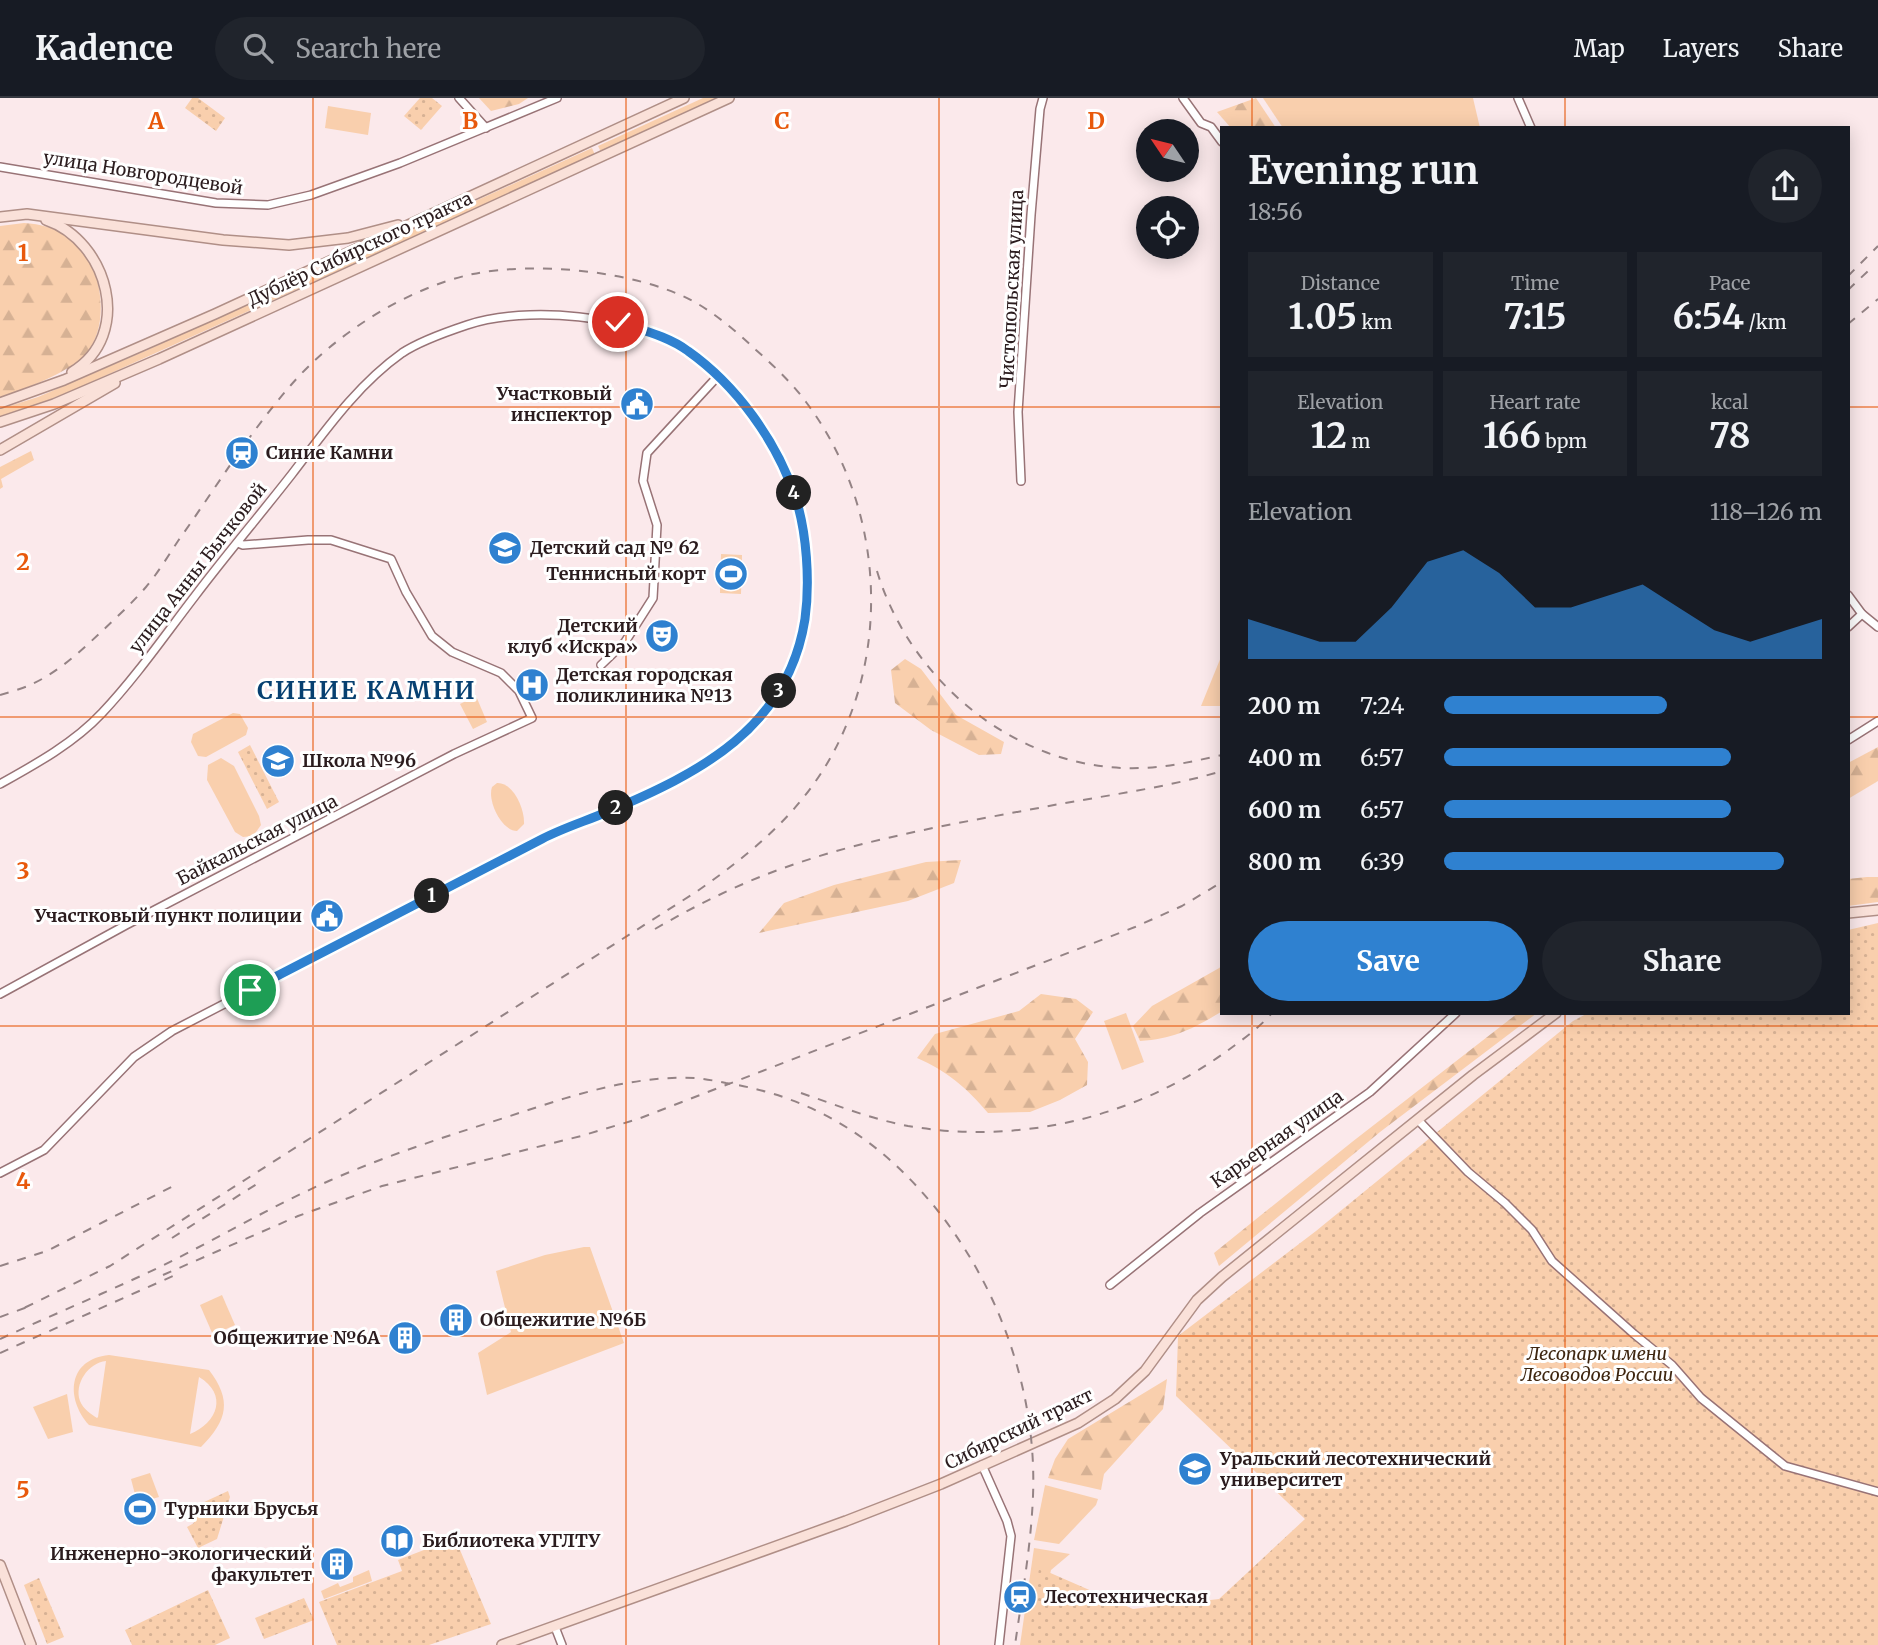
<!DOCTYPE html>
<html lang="en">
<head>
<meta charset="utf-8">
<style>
	body { margin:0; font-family:Merriweather,serif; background:#20242c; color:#f1f3f6; height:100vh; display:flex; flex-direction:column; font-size:26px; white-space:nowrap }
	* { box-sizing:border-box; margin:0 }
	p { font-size:23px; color:#9ea1a6 }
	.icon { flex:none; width:38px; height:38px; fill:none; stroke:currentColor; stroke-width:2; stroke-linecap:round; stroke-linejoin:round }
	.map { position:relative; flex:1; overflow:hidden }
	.drawer { position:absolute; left:1220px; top:28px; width:630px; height:889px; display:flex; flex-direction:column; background:#171b24; border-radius:0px; box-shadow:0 4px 18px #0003 }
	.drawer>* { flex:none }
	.needle { width:46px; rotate:305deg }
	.tools { position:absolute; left:1136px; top:21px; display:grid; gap:14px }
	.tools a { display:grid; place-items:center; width:63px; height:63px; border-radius:50%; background:#171b24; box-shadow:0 4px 18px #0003; font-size:35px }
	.pin { position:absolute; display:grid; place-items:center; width:60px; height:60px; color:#fff; margin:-30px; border:4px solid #fff; border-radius:50%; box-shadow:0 2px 7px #0007 }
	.km { position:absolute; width:35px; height:35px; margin:-18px; border-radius:50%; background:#222; color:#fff; font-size:19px; line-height:35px; text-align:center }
	.round { display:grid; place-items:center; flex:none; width:74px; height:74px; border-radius:37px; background:#20242c }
	.summary { display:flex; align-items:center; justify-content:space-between; height:119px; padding:0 28px }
	h1 { font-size:38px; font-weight:700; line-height:52px }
	.stats { display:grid; grid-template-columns:repeat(3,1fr); gap:10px; height:119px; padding:7px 28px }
	.stats div { display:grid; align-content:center; border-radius:0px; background:#20242c; text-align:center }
	.stats b { font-size:35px; font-weight:700 }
	.stats small { font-size:19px; font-weight:400 }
	.stats p { font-size:19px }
	.chart { height:196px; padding:14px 28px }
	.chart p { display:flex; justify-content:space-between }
	.chart svg { width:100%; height:126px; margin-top:7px; fill:#2f81d0; opacity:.7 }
	.primary-button { display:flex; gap:14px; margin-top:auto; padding:14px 28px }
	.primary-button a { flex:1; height:80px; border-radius:42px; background:#2f81d0; color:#fff; font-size:28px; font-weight:700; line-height:80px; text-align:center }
	.primary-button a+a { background:#20242c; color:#f1f3f6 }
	ul { padding:0 28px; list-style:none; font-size:23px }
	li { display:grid; grid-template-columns:112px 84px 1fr; align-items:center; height:52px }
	li i { height:18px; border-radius:9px; background:#2f81d0 }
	header { display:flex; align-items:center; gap:42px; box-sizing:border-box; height:98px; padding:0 35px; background:#171b24; border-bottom:2px solid #363941 }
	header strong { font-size:33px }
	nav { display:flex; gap:38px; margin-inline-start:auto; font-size:24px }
	.search { width:490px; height:63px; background:#20242c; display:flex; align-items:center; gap:18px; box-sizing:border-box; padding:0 24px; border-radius:38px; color:#9ea1a6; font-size:26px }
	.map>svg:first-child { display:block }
	.green { fill:#f9cfad; fill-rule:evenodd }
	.forest { fill:url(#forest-firs) }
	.park { fill:url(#park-dots) }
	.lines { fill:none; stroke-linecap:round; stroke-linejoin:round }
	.minor-casing { stroke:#987376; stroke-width:10 }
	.major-casing { stroke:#b08f87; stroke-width:12 }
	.minor { stroke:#fff; stroke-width:7 }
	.major { stroke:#fae1d9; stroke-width:9 }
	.rail { stroke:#948385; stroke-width:2; stroke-dasharray:9 9; stroke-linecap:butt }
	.route-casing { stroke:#fff; stroke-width:14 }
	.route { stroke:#2f81d0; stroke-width:9 }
	.grid { fill:none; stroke:#e8590c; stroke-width:2; stroke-opacity:0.55 }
	.labels { text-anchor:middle; stroke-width:6; stroke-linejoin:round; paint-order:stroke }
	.street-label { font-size:18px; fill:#2b1c1e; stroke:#fff }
	.poi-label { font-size:18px; font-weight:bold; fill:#2b1c1e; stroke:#fff; text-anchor:start }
	.park-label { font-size:18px; font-style:italic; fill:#3e2610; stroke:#fff }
	.district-label { font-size:24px; font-weight:bold; letter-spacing:2px; fill:#074071; stroke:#fff }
	.grid-label { font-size:23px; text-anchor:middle; font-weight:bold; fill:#e8590c; stroke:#fff; stroke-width:6; stroke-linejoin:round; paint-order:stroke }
</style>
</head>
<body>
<header>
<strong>Kadence</strong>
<div class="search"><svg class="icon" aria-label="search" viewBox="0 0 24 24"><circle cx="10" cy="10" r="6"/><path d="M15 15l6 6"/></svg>Search here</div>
<nav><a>Map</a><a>Layers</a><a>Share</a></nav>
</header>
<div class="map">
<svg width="1878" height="1547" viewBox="0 0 1878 1547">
	<defs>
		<pattern id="forest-firs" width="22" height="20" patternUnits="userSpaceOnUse" patternTransform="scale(1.75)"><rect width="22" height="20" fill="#f9cfad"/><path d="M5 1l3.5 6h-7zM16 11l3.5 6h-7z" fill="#d6b194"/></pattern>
		<pattern id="park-dots" width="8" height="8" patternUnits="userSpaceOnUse" patternTransform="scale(1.75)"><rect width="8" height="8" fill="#f9cfad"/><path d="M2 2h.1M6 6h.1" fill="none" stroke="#d6b194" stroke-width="1.8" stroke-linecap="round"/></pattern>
	</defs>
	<rect width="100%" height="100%" fill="#fbe9eb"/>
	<g class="green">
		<polygon points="703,0 720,0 601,54 598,48"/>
		<polygon points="1263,0 1473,0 1480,30 1283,30"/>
		<polygon points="328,8 371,15 368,37 325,30"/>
		<polygon points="592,50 595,57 78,290 24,312 0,319 0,311 38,299 145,253"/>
		<polygon points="721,456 742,457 741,496 720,495"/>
		<polygon points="1221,559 1221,608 1201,608"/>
		<polygon points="476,598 487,624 473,631 460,606"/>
		<polygon points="233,615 240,616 248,630 246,637 206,659 198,658 191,644 193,636"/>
		<polygon points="221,660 234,668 259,718 261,727 253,738 243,739 235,734 207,682 208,667"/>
		<path d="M 497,685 C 513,684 525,711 524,726 L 517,733 C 502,733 487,703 492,689 Z"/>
		<polygon points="1126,915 1144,964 1122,972 1104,923"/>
		<polygon points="584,1149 590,1149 624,1245 487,1297 478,1255 511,1234 496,1173 545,1157"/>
		<polygon points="222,1197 235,1227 213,1237 200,1207"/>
		<path d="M 109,1257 L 209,1272 C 232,1302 228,1322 201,1349 L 89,1327 C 65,1300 68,1261 109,1257 ZM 106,1263 L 98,1319 L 97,1320 C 91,1316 83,1311 80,1303 C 74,1286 88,1265 106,1263 ZM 199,1279 C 228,1296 218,1325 190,1336 Z"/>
		<polygon points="67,1296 73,1334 48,1341 33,1309"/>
		<polygon points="150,1375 159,1399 152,1401 153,1408 137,1415 134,1406 137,1404 131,1381"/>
		<polygon points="1045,1387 1098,1401 1096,1407 1059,1446 1034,1442"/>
		<polygon points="1034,1450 1070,1456 1051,1472 1034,1547 1020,1547"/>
		<polygon points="369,1472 372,1483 324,1501 321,1493 338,1485 340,1489 353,1484 353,1479"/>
	</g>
	<g class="forest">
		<polygon points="479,0 528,0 519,6 491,13"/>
		<polygon points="1256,0 1276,30 1231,30 1217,14"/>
		<path d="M 24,125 C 40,126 56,130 69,139 C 102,161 112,226 86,256 C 70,274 23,292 0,299 L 0,128 Z"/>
		<polygon points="31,353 34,362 1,381 3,389 0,391 0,369"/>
		<polygon points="905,561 921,571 956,617 1004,644 1001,656 979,657 931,632 895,605 891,572"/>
		<polygon points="1878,649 1878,683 1848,701 1848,665"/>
		<polygon points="961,762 954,785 908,803 759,835 784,805 834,787 926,764"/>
		<polygon points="1867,779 1878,779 1878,804 1848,808 1848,781"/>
		<path d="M 1221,869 L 1221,914 C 1192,931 1174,941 1140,943 L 1133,928 L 1152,908 Z"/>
		<path d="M 1041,896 L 1076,901 L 1093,914 L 1075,941 L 1088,964 L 1087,987 L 1060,1002 L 1030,1014 L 988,1015 C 967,990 947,973 917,960 L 935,936 L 1019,913 Z"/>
		<polygon points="1518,915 1537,915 1380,1034 1219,1168 1214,1155 1352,1044"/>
		<polygon points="1167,1281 1163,1311 1104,1376 1101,1392 1048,1380 1055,1361 1068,1341"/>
	</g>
	<g class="park">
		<polygon points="192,0 198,0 225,20 216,33 185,10"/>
		<polygon points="420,0 432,0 442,8 421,32 404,18"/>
		<polygon points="250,647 279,704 267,711 238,654"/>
		<polygon points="1878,825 1878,1547 1028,1547 1039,1470 1133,1511 1219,1501 1305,1421 1176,1298 1178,1238 1316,1133 1573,923 1588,915 1848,915 1848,832"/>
		<polygon points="228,1393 230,1399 217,1441 198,1450 187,1429 194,1425 189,1411"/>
		<polygon points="455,1440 491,1526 429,1547 337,1547 319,1504 402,1473 398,1462"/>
		<polygon points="39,1480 64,1539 47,1546 24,1487"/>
		<polygon points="208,1492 230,1540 215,1547 132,1547 125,1532"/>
		<polygon points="304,1500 314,1522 264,1541 255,1520"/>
	</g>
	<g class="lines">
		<g class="minor-casing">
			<g id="minor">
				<polyline points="459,0 486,30"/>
				<polyline points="1183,0 1201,25 1211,29 1222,44"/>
				<polyline points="1518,0 1531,30"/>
				<polyline points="0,69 216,105 268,107 311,97 400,65 557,0"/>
				<polyline points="1021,383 1018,314 1031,117 1040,11 1043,0"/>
				<polyline points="1848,497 1862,516 1878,529"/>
				<polyline points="1848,529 1862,516"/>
				<polyline points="601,567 625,544 653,500 657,427 643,383 647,355 718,278"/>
				<polyline points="1848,642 1878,623"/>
				<path d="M 0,686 C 36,666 74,645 102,615 C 136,579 165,537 195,498 C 226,457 260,417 292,376 C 325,333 357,287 402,255 C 420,243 446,234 467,227 C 526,207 633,217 687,252 C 708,265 727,286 742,306 C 758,326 774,348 785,371 C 796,392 800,416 803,439 C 812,510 805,573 753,628 C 699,685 617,706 548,738 L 172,933 L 134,959 L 44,1052 L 0,1075"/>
				<polyline points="0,896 126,827 454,656 532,620 519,593 501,575 452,554 432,538 406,494 391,461 331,442 308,442 243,447 238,445"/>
				<polyline points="1418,1022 1468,1074 1505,1105 1532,1132 1552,1163 1634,1236 1672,1267 1701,1300 1785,1368 1878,1394"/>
				<polyline points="1110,1187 1200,1115 1370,994 1456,915"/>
				<polyline points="982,1367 1007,1423 1011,1438 999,1547"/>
				<polyline points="555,1529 562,1547"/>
			</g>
		</g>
		<g class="major-casing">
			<g id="major">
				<polyline points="0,119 27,116 223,142 289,147 348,140 398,127"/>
				<path d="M 46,122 C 108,143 134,237 72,274"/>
				<polyline points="0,305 64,282 215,216 684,0"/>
				<polyline points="0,324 54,306 159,261 729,0"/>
				<polyline points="0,352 115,285"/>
				<polyline points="1848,815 1878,812"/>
				<polyline points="0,1467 31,1547"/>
				<polyline points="502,1547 846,1423 941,1386 1078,1325 1115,1301 1145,1273 1197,1202 1222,1179 1473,977 1556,915"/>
			</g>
		</g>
		<use href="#minor" class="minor"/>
		<use href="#major" class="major"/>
		<g class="rail">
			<polyline points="1848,178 1878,148"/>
			<polyline points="1848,192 1868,173"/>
			<polyline points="1848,226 1878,201"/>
			<path d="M 877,473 C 911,586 1021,675 1142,670 C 1169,669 1195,663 1222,657"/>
			<path d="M 0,597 C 10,594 21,591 30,587 C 57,575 80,554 101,534 C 116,520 132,505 146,489 C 158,475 168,458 178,443 C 215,391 249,335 291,287 C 335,236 407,190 473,176 C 537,163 636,173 693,203 C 716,216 737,234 756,252 C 774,268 792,285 806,304 C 874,394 890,519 848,623 C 817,701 762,748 696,794 L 110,1168 L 24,1210"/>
			<path d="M 655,831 C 686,813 717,797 750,783 C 845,743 949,727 1049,708 C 1107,697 1166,690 1222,673"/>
			<path d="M 801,995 C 836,1007 871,1021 908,1028 C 1020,1047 1135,1020 1227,953 C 1242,942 1259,930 1272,915"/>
			<polyline points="172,1140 263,1082"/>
			<polyline points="0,1168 47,1153 179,1085"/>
			<polyline points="163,1177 298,1118 382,1088 581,1038 638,1021 1135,829 1182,808 1222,784"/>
			<polyline points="0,1219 33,1207"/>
			<path d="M 0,1241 C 54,1216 110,1193 164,1167 C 220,1139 274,1107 331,1082 C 388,1057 447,1038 507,1019 C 568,999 630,977 696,980 C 706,981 716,983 726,985 C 815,999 882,1043 938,1113 C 1001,1193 1037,1296 1033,1398 C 1031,1448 1022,1498 1015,1547"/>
			<polyline points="0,1255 173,1178"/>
		</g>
	</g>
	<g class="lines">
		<g class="route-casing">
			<path id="route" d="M 250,892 C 347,842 445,791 542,741 C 563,730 586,723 607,714 C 700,675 788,630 805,521 C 810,484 807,434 795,398 C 776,342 736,287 688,253 C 668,238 641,232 618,224"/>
		</g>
		<use href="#route" class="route"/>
	</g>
	<path class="grid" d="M 313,0 L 313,1547M 626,0 L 626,1547M 939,0 L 939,1547M 1252,0 L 1252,30M 1565,0 L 1565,30M 0,309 L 1222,309M 1848,309 L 1878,309M 0,619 L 1222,619M 1848,619 L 1878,619M 1252,915 L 1252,1547M 1565,915 L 1565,1547M 0,928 L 1878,928M 0,1238 L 1878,1238"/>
	<defs>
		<g id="civic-disc" transform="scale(1.75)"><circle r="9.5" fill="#2f81d0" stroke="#fff"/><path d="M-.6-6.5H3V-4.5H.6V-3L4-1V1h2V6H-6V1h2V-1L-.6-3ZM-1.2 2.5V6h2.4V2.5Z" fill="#fff"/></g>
		<g id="station-disc" transform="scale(1.75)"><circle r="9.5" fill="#2f81d0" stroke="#fff"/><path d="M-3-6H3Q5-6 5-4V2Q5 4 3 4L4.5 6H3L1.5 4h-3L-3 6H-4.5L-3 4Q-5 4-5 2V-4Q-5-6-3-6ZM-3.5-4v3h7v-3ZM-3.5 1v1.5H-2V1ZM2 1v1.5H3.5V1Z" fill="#fff"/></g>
		<g id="school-disc" transform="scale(1.75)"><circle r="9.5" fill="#2f81d0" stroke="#fff"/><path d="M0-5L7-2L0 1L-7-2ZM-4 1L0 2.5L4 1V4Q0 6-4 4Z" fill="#fff"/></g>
		<g id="stadium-disc" transform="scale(1.75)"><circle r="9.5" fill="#2f81d0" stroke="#fff"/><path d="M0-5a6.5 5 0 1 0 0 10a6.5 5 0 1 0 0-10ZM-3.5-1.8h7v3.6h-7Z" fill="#fff"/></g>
		<g id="theatre-disc" transform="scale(1.75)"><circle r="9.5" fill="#2f81d0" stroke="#fff"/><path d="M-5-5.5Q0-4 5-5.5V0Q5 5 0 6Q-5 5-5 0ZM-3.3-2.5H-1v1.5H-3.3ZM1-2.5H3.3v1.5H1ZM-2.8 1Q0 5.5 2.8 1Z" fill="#fff"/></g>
		<g id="hospital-disc" transform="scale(1.75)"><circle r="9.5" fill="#2f81d0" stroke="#fff"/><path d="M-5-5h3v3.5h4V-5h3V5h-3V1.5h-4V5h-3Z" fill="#fff"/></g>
		<g id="building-disc" transform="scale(1.75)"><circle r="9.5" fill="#2f81d0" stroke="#fff"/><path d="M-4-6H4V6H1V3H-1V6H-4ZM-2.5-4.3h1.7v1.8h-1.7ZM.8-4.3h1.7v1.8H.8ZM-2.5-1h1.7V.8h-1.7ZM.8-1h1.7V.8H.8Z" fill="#fff"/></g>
		<g id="university-disc" transform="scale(1.75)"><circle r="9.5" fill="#2f81d0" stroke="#fff"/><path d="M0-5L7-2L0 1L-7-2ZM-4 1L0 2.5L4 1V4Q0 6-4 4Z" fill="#fff"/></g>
		<g id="library-disc" transform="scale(1.75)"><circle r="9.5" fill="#2f81d0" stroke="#fff"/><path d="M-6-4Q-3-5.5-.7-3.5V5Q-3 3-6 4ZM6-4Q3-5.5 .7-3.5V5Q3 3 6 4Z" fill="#fff"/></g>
	</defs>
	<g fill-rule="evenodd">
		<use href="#civic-disc" x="637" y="306"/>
		<use href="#station-disc" x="242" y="355"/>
		<use href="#school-disc" x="505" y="450"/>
		<use href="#stadium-disc" x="731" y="476"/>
		<use href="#theatre-disc" x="662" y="538"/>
		<use href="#hospital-disc" x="532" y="587"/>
		<use href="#school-disc" x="278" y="663"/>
		<use href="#civic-disc" x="327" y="818"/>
		<use href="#building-disc" x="456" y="1222"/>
		<use href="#building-disc" x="405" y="1240"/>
		<use href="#university-disc" x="1195" y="1371"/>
		<use href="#stadium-disc" x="140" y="1411"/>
		<use href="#library-disc" x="397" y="1443"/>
		<use href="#building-disc" x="337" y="1466"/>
		<use href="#station-disc" x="1020" y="1499"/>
	</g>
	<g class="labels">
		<g class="street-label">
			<text transform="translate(143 75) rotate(9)" y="6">улица Новгородцевой</text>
			<text transform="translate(360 151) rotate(-25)" y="6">Дублёр Сибирского тракта</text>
			<text transform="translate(1012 191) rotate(-87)" y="6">Чистопольская улица</text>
			<text transform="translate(198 470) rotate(-52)" y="6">улица Анны Бычковой</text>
			<text transform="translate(257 742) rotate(-27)" y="6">Байкальская улица</text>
			<text transform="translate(1277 1041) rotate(-35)" y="6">Карьерная улица</text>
			<text transform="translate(1019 1331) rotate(-26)" y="6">Сибирский тракт</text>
		</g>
		<g class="poi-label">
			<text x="612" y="302" text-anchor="end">Участковый<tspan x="612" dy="21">инспектор</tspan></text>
			<text x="266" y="361">Синие Камни</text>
			<text x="530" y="456">Детский сад № 62</text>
			<text x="706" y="482" text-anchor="end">Теннисный корт</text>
			<text x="638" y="534" text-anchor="end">Детский<tspan x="638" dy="21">клуб «Искра»</tspan></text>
			<text x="556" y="583">Детская городская<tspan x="556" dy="21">поликлиника №13</tspan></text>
			<text x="302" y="669">Школа №96</text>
			<text x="302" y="824" text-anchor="end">Участковый пункт полиции</text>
			<text x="480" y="1228">Общежитие №6Б</text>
			<text x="380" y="1246" text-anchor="end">Общежитие №6А</text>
			<text x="1220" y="1367">Уральский лесотехнический<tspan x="1220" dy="21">университет</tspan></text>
			<text x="164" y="1417">Турники Брусья</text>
			<text x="422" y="1449">Библиотека УГЛТУ</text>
			<text x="312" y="1462" text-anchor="end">Инженерно-экологический<tspan x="312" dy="21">факультет</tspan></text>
			<text x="1044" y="1505">Лесотехническая</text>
		</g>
		<g class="park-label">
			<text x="1597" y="1262">Лесопарк имени<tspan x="1597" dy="21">Лесоводов России</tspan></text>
		</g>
		<g class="district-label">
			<text x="367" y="601">СИНИЕ КАМНИ</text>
		</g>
	</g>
	<g class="grid-label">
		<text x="156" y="31">A</text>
		<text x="470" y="31">B</text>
		<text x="782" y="31">C</text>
		<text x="1096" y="31">D</text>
		<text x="23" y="163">1</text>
		<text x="23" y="472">2</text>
		<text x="23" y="781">3</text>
		<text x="23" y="1091">4</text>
		<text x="23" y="1400">5</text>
	</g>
</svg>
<div class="tools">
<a><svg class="needle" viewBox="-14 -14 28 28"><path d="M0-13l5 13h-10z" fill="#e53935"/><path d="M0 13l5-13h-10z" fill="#9ea1a6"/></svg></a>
<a><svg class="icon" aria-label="locate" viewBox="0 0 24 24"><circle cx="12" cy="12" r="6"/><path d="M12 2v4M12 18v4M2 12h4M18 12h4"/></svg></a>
</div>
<div class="pin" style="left:250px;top:892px;background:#1e9e55"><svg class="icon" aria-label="arrive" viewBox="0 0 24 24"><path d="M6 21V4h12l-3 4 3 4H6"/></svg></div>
<div class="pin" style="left:618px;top:224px;background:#d93025"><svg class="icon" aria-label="check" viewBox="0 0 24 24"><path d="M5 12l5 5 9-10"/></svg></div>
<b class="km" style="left:432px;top:798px">1</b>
<b class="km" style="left:616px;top:710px">2</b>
<b class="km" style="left:779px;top:593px">3</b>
<b class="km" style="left:794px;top:395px">4</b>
<section class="drawer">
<div class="summary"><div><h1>Evening run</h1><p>18:56</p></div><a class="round"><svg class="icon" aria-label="share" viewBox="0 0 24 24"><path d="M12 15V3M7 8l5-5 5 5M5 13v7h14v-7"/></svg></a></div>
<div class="stats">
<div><p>Distance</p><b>1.05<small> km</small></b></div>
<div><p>Time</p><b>7:15</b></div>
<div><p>Pace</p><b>6:54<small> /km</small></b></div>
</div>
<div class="stats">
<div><p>Elevation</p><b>12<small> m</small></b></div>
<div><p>Heart rate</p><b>166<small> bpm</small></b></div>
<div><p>kcal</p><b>78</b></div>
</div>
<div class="chart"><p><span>Elevation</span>118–126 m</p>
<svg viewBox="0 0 160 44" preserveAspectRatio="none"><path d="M0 44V30L10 34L20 38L30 38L40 26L50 10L60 6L70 14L80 26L90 26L100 22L110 18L120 26L130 34L140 38L150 34L160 30V44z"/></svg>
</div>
<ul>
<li><b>200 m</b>7:24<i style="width:59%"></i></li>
<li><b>400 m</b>6:57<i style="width:76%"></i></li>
<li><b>600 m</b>6:57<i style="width:76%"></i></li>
<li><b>800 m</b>6:39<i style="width:90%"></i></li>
</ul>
<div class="primary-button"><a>Save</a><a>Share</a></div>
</section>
</div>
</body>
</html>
